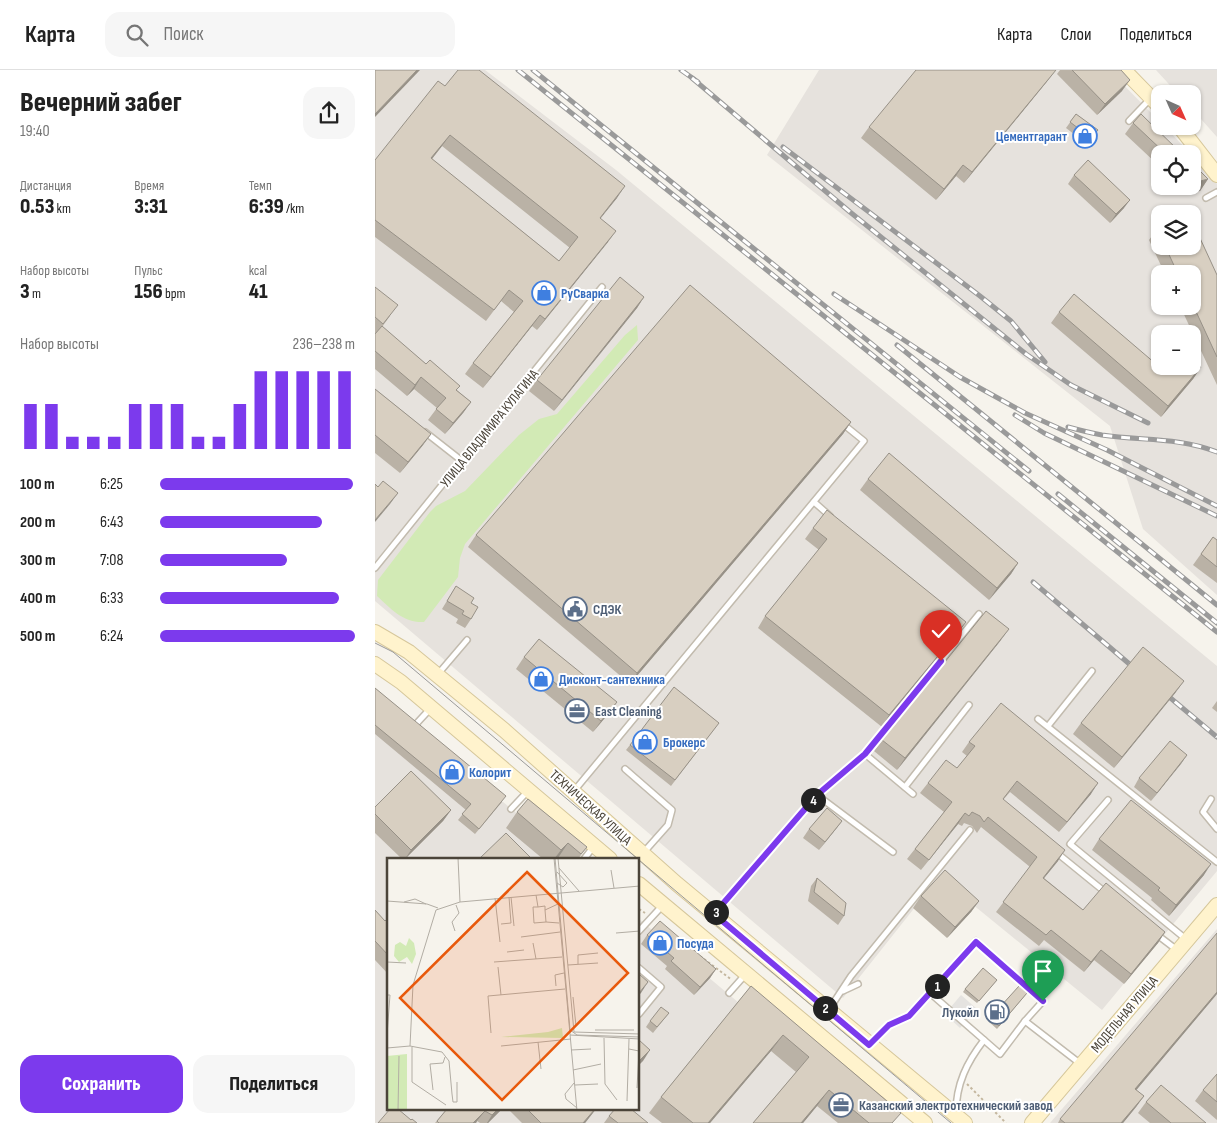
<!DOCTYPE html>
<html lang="ru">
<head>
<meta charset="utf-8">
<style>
	body { margin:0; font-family:"Sofia Sans Condensed",sans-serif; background:#f6f6f6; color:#222; height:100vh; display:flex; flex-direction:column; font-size:19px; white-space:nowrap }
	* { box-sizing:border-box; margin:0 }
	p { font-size:16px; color:#767676 }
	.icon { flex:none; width:28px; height:28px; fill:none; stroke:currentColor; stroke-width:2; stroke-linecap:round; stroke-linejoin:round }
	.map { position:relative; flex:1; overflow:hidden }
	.details { display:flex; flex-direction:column; background:#fff; width:375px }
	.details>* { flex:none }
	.needle { width:32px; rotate:135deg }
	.tools { position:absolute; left:776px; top:15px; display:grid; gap:10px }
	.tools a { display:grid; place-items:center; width:50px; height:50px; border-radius:10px; background:#fff; box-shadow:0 1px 4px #0004; font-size:25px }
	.pin { position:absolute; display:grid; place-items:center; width:42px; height:42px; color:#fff; margin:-51px -21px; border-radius:50% 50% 50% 0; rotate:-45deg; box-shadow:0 0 5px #0007 }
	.pin .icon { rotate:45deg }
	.km { position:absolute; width:25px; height:25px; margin:-12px; border-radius:50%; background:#222; color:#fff; font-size:14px; line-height:25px; text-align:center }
	.round { display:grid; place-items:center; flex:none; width:52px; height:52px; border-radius:15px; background:#f6f6f6 }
	.headline { display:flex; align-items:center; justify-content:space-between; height:85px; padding:0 20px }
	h1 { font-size:28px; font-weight:800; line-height:38px }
	.metrics { display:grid; grid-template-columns:repeat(3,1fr); gap:8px; height:85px; padding:5px 20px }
	.metrics div { display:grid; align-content:center }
	.metrics b { font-size:21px; font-weight:800 }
	.metrics small { font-size:14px; font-weight:400 }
	.metrics p { font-size:14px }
	.chart { height:140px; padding:10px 20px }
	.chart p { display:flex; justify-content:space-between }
	.chart svg { width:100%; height:90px; margin-top:5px; stroke:#7c3aed; stroke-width:6 }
	.button { display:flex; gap:10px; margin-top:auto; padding:10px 20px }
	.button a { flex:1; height:58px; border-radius:15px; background:#7c3aed; color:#fff; font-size:20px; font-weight:800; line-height:58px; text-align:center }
	.button a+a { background:#f6f6f6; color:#222 }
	ul { padding:0 20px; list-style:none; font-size:16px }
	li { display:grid; grid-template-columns:80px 60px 1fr; align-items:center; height:38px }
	li i { height:12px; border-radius:6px; background:#7c3aed }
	header { display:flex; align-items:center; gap:30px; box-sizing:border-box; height:70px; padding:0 25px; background:#fff; border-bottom:1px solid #e0e0e0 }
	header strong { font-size:24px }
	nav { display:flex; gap:28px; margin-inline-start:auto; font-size:18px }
	.search { width:350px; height:45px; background:#f6f6f6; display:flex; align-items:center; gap:12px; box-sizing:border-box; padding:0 18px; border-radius:15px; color:#767676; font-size:19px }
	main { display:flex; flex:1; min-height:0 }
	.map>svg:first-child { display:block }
	.industrial { fill:#e6e2dd; fill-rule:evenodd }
	.green { fill:#d2eab5 }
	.parking { fill:#e5e3e0 }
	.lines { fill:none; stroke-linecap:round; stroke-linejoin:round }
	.lane-casing { stroke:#c2bbae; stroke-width:8 }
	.secondary-casing { stroke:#d6c79b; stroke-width:16 }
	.path { stroke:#c4b79f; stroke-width:2; stroke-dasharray:2.5 2.5; stroke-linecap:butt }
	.lane { stroke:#fff; stroke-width:5 }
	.secondary { stroke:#fff3cd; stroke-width:14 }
	.tram { stroke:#9a9a9a; stroke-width:1 }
	.rail-casing { stroke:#9a9a9a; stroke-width:5 }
	.rail { stroke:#fff; stroke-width:3; stroke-dasharray:9; stroke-linecap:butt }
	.wall { fill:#bab2a6; fill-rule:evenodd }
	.shaded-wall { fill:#979187 }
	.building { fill:#d8cfc1; stroke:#979187; fill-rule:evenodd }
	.route-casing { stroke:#fff; stroke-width:10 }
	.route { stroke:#7c3aed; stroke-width:6 }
	.labels { text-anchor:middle; stroke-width:4; stroke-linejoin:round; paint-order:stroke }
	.shop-label { font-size:14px; font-weight:bold; fill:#366cbe; stroke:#fff; text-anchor:start }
	.street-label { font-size:14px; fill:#4b4439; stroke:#fff }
	.service-label { font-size:14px; font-weight:bold; fill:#4e5e75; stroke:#fff; text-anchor:start }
	.inset-road { fill:none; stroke:#b2ada4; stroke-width:1 }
	.view { fill:#e8590c; fill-opacity:0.15; stroke:#e8590c; stroke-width:2.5 }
	.inset-edge { fill:none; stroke:#4b4439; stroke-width:2.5 }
</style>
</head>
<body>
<header>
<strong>Карта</strong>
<div class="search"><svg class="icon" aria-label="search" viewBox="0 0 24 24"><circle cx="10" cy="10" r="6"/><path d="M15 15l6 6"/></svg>Поиск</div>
<nav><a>Карта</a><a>Слои</a><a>Поделиться</a></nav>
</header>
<main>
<section class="details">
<div class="headline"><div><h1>Вечерний забег</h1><p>19:40</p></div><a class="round"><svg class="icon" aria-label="share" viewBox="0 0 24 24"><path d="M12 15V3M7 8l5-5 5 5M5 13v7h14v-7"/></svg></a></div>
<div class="metrics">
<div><p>Дистанция</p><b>0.53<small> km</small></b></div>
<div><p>Время</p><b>3:31</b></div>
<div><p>Темп</p><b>6:39<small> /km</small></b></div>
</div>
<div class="metrics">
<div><p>Набор высоты</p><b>3<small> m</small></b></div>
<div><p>Пульс</p><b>156<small> bpm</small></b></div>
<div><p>kcal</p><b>41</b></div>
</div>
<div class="chart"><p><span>Набор высоты</span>236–238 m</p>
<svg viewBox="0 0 160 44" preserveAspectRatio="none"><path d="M5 44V22M15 44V22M25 44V38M35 44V38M45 44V38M55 44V22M65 44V22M75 44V22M85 44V38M95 44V38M105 44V22M115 44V6M125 44V6M135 44V6M145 44V6M155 44V6"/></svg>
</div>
<ul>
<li><b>100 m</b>6:25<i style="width:99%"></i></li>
<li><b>200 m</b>6:43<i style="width:83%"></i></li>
<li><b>300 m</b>7:08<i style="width:65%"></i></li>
<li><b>400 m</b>6:33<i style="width:92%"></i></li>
<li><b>500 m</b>6:24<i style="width:100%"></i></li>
</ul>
<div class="button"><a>Сохранить</a><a>Поделиться</a></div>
</section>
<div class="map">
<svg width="842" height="1053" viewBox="0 0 842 1053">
	<rect width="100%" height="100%" fill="#f6f3ec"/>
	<g class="industrial">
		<polygon points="0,0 110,0 241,100 842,596 842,801 727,940 564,807 468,928 0,531"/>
		<path d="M 444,0 L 734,0 L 785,52 L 785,56 L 789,56 L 816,84 L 785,84 L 785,116 L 818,116 L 818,85 L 837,106 L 842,114 L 842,525 L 768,459 L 735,356 L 392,85 ZM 785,144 L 818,144 L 818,176 L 785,176 ZM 785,204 L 818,204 L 818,236 L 785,236 ZM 785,264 L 818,264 L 818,296 L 785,296 Z"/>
		<polygon points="781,0 842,0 842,67 818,40 818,24 803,24"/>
		<polygon points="0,626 197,789 14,789 14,1039 264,1039 264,849 507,1053 0,1053"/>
		<polygon points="842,859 842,1053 675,1053"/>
	</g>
	<path class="green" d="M 262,255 L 263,270 L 90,474 L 85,488 L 83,507 L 49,552 C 28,553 16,539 2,526 L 3,510 L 55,442 L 61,436 L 90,421 L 144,365 L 164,349 L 182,344 L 250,265 Z"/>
	<polygon class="parking" points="586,925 602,939 585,958 570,944"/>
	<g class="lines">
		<g class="lane-casing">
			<g id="lane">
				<polyline points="754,51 776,28"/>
				<polyline points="831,128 842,122"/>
				<polyline points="50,362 87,391"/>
				<polyline points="439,432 455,446"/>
				<polyline points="0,498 227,217"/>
				<polyline points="63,604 92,570"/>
				<polyline points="663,649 842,792"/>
				<polyline points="42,653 55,639"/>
				<polyline points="673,656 717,601"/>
				<polyline points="490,684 538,724"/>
				<polyline points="250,699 297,740 293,755 269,782"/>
				<polyline points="530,717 594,635"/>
				<polyline points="199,721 489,371 468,354"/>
				<polyline points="442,725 518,782"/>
				<polyline points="836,729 828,742 842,759"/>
				<polyline points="733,730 695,774 812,870"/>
				<polyline points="136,739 153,721"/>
				<polyline points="682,783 730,822"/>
				<polyline points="209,789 219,776"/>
				<polyline points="339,844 442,725 490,684 604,544"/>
				<polyline points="264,861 288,835"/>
				<polyline points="781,864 802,880"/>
				<polyline points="264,898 286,917 264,944"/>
				<polyline points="468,921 483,914"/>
				<polyline points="354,923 370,905"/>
				<polyline points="555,923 601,871 668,931 650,951"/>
				<polyline points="455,938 476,906 595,760"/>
				<polyline points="609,970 625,984 650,951 707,995"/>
				<path d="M 495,973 L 514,955 L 534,946 L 555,923 L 609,970 C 592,992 581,1014 581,1043"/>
			</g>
		</g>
		<g class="secondary-casing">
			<g id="secondary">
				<polyline points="749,0 785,37"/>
				<polyline points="804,56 842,105"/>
				<polyline points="0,562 34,582 129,660 302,814 590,1053"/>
				<polyline points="0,594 26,612 235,789"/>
				<polyline points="264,814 550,1053"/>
				<polyline points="657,1053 842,835"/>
			</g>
		</g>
		<g class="path">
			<polyline points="264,839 270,843"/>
			<polyline points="325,886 357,910"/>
			<polyline points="592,1014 631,1053"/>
		</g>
		<use href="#lane" class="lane"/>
		<use href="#secondary" class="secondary"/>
		<g class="tram">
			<polyline points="0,573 18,582 263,789"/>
			<polyline points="264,790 576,1053"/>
		</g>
		<g class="rail-casing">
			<g id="rail">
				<polyline points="143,0 842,562"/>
				<polyline points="158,0 654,401"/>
				<polyline points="306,0 323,12"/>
				<polyline points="317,8 475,142 651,284 696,315 773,353"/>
				<polyline points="408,77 605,226 636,251 670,292"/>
				<polyline points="459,224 585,307 650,343 732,380 842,436"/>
				<polyline points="522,275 842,535"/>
				<polyline points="640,345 669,363 842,446"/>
				<path d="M 693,357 C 704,360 716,363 727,365 C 768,371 802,367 842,382"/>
				<polyline points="683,424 842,553"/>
				<polyline points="658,512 765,603"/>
				<polyline points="786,620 842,667"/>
			</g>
		</g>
		<use href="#rail" class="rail"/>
	</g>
	<g class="wall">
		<polygon points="685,0 746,0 747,21 722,45 682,4"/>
		<polygon points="674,9 589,113 581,106 561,130 486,68 494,57"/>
		<path d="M 70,16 L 242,128 L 225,148 L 233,172 L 162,260 L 157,256 L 108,318 L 90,304 L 98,293 L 139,242 L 126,231 L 111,251 L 0,167 L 0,90 ZM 67,76 L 195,178 L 184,191 L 57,89 Z"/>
		<polygon points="701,44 723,60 712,74 691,58"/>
		<polygon points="758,53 807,84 785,84 785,116 793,116 786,124 778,116 783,109 776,103 782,94 750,64"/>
		<polygon points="699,105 749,138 735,153 693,114"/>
		<polygon points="833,109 825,121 807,124 798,116 818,116"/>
		<polygon points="785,157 785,176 818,176 842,205 842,315 805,236 818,236 818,204 790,204 774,170 782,159"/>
		<polygon points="0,217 15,246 7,257 96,332 88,343 70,364 53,350 62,338 39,319 32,326 0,299"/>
		<polygon points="269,227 262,238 179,341 154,321 162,310"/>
		<polygon points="684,242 788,300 826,297 818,309 786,347 676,253"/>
		<polygon points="0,319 56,364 48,375 25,403 0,383"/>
		<polygon points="476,352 468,364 255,614 93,477 101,465"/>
		<polygon points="493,409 643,493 636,504 614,530 485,420"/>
		<polygon points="438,458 583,563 507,657 383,558 390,546 444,480 430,469"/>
		<polygon points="838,467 842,470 842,513 818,495"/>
		<polygon points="81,516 96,533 96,549 90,558 81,553 83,549 67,539"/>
		<polygon points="626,570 522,700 499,681 507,670"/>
		<polygon points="149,587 242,632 234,643 218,662 141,599"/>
		<polygon points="0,618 127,732 100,764 83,750 91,740 0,664"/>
		<polygon points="801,622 739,698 698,664 706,653"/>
		<polygon points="842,631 842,642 837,638"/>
		<polygon points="340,658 296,716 251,680 255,675"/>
		<polygon points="594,672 716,724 684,762 635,722 628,730 683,791 669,808 708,840 790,862 783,873 749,914 719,890 709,902 669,870 664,876 621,842 655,797 606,757 602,763 597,756 589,753 587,756 583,754 546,800 532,789 569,742 545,723 553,713 582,698 592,686 587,682"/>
		<polygon points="812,685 776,731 759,717 764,708"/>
		<polygon points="0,737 76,740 68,751 30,789 27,789 0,763"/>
		<polygon points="142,742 212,777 203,789 184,789 183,788 181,789 168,789 131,758"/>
		<polygon points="467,751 444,780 428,768 434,759"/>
		<polygon points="724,769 829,805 794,846 776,830 777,828 717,780"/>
		<polygon points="442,808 469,846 463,855 433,831 436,816"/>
		<polygon points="546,826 604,831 596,842 572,868 538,838"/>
		<polygon points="0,840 10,851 14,847 14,905 0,890"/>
		<polygon points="272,865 341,899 335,908 319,925 290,899 292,896 266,874"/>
		<polygon points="622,910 602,933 588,922 590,919"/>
		<polygon points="376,916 518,1053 463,1053 442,1036 428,1053 378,1053 421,1002 396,981 335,1053 287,1053 274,1043 286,1027"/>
		<polygon points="652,923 622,959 613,951 615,948"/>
		<polygon points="842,924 761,1020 769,1026 761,1037 748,1053 683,1053 685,1049"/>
		<polygon points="294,943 278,963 271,957 275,951"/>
		<polygon points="842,1004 842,1050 820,1031 828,1020"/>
		<polygon points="771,1032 831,1053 775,1053 763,1043"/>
		<polygon points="72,1039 127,1039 113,1053 105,1053 102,1051 101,1053 60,1053"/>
		<polygon points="133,1039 221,1039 210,1053 147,1053"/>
		<polygon points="234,1046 273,1053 229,1053"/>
	</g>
	<g class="shaded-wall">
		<polygon points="42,0 45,0 0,47 0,44"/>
		<polygon points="681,0 674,9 589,113 597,102"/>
		<polygon points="755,10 747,21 722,45 730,34"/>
		<polygon points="75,65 67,76 48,100 56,88"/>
		<polygon points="588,95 581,106 561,130 569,119"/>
		<polygon points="833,109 825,121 807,124 813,116 818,116 818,113"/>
		<polygon points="250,116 242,128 217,159 225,148"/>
		<polygon points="755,130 749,138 735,153 741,144"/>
		<polygon points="241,161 233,172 162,260 170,249"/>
		<polygon points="269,227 262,238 179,341 187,330"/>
		<polygon points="165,245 157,256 108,318 116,307"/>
		<polygon points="826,297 818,309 786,347 793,336"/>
		<polygon points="46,307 39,319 32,326 40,315"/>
		<polygon points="96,332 88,343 70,364 78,353"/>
		<polygon points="476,352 468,364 255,614 262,603"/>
		<polygon points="56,364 48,375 25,403 33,392"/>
		<polygon points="23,423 15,434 0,452 0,450"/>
		<polygon points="643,493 636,504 614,530 622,518"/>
		<polygon points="591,552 583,563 507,657 514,645"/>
		<polygon points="634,559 626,570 522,700 530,688"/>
		<polygon points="809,611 801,622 739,698 747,687"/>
		<polygon points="242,632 234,643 218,662 226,651"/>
		<polygon points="812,685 806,694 776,731 782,723"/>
		<polygon points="723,713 716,724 684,762 692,752"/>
		<polygon points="76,740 68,751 30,789 36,780"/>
		<polygon points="590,743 583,754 546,800 554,790"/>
		<polygon points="467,751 461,759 444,780 450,772"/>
		<polygon points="193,773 183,788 181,789 179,789 186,780"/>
		<polygon points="690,780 683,791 661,818 668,808"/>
		<polygon points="836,794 829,805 794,846 801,835"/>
		<polygon points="604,831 596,842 572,868 580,857"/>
		<polygon points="790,862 783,873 749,914 756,904"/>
		<polygon points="726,880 719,890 709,902 716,892"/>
		<polygon points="341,899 335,908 319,925 325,917"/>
		<polygon points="273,912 266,923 264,925 264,923"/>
		<polygon points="842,922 842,924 753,1030 760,1019"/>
		<polygon points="408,965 396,981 335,1053 333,1053"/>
		<polygon points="275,980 268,991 264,995 264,991"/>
		<polygon points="454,1020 442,1036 428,1053 426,1053"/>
		<polygon points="769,1026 761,1037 748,1053 746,1053"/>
		<polygon points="123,1039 127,1039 113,1053 112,1053 117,1045"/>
		<polygon points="220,1039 221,1039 210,1053 208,1053"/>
		<polygon points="110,1041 102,1051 101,1053 98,1053"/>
	</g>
	<g class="building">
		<polygon points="0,0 42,0 0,44"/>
		<path d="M 83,0 L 104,0 L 250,116 L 225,148 L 241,161 L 170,249 L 165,245 L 116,307 L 98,293 L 148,231 L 134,220 L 119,240 L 0,150 L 0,90 L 63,11 L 70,16 ZM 75,65 L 203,167 L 184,191 L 56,88 Z"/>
		<polygon points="541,0 681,0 597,102 588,95 569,119 494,57"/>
		<polygon points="697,0 746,0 755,10 730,34"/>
		<polygon points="701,44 723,60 716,68 695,52"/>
		<polygon points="766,44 807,84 791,84 758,53"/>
		<polygon points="713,90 755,130 741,144 699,105"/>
		<polygon points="818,94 833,109 818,113"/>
		<polygon points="818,153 842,205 842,287 818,235 818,204 803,204 790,176 818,176"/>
		<polygon points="785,157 785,165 782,159"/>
		<polygon points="245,207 269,227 187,330 162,310"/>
		<polygon points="315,215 476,352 262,603 101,465"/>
		<polygon points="0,217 23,235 8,254 0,247"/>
		<polygon points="699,224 788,300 791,296 818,296 818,290 826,297 793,336 684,242"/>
		<polygon points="7,256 51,294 55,290 85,316 81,320 96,332 78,353 61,339 71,328 46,307 40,315 0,281 0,264"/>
		<polygon points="0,319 56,364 33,392 0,365"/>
		<polygon points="514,383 643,493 622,518 493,409"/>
		<polygon points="8,411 23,423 0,450 0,414 3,417"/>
		<polygon points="452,440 591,552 514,645 390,546 452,469 438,458"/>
		<polygon points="838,467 842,470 842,497 826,484"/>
		<polygon points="81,516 99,528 96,533 103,537 96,549 87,544 89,541 72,531"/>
		<polygon points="611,541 634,559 530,688 507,670"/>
		<polygon points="164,569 242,632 226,651 149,587"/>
		<polygon points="768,577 809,611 747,687 706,653"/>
		<polygon points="299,617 344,653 300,710 255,675"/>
		<polygon points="0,618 131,726 104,759 87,744 96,734 0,655"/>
		<polygon points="626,633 723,713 692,752 642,711 628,729 690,780 668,808 708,840 731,813 790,862 756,904 726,880 716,892 676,860 671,865 628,832 662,787 613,747 609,752 605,746 597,742 594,746 590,743 554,790 540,779 577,732 553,713 571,690 582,698 600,676 594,672"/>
		<polygon points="795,671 812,685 782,723 764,708"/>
		<polygon points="36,701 76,740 36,780 0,744 0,737"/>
		<polygon points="153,729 212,777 206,784 193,773 186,780 142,742"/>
		<polygon points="756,730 836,794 801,835 783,820 785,818 724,769"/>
		<polygon points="452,738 467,751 450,772 434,759"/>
		<polygon points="131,763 157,789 107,789 105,788"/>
		<polygon points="570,800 604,831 580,857 546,826"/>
		<polygon points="442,808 471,833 469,846 439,822"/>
		<polygon points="0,840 10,851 14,847 14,886 0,871"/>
		<polygon points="285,851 341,899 325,917 296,891 299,888 272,865"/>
		<polygon points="842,863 842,922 760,1019 769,1026 746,1053 690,1053 685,1049"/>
		<polygon points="608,898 622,910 604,931 590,919"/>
		<polygon points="264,904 273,912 264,923"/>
		<polygon points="376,916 526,1043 517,1053 494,1053 454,1020 426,1053 378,1053 434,987 408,965 333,1053 318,1053 286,1027"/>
		<polygon points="644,916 652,923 624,956 615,948"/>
		<polygon points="286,937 294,943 282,957 275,951"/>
		<polygon points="264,970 275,980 264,991"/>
		<polygon points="842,1004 842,1032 828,1020"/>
		<polygon points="786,1015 831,1053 796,1053 771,1032"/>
		<polygon points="15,1039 23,1039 36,1050 37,1049 42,1053 3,1053"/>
		<polygon points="72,1039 123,1039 117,1045 110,1041 98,1053 64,1053 62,1051"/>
		<polygon points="152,1039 220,1039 208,1053 166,1053"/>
		<polygon points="240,1039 256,1039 273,1053 243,1053 234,1046"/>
	</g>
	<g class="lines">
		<g class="route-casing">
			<polyline id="route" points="566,591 490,684 442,725 339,844 494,975 514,955 534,946 601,872 668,931"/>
		</g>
		<use href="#route" class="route"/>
	</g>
	<defs>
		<g id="shop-ring" transform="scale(1.25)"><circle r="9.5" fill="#fff" stroke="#3f7fe0" stroke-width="1.5"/><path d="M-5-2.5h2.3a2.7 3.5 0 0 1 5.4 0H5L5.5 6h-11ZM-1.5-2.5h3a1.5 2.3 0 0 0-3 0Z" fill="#3f7fe0"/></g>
		<g id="civic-ring" transform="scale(1.25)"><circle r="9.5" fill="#fff" stroke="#5c6f8a" stroke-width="1.5"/><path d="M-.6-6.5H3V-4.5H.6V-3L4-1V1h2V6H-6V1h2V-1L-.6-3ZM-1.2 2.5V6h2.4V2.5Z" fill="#5c6f8a"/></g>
		<g id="office-ring" transform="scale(1.25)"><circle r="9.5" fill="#fff" stroke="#5c6f8a" stroke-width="1.5"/><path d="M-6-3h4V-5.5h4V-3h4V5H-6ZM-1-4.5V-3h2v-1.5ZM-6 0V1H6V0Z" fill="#5c6f8a"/></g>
		<g id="fuel-ring" transform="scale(1.25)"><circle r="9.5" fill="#fff" stroke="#5c6f8a" stroke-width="1.5"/><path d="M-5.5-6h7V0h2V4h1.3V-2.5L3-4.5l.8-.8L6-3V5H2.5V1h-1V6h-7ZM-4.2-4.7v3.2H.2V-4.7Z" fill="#5c6f8a"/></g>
	</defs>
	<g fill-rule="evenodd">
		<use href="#shop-ring" x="710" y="66"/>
		<use href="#shop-ring" x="169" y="223"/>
		<use href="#civic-ring" x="200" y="539"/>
		<use href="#shop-ring" x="166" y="609"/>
		<use href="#office-ring" x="202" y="641"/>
		<use href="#shop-ring" x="270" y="672"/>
		<use href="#shop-ring" x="77" y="702"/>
		<use href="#shop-ring" x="285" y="873"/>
		<use href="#fuel-ring" x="622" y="942"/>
		<use href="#office-ring" x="466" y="1035"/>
	</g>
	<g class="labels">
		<g class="shop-label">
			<text x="692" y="71" text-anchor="end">Цементгарант</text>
			<text x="186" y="228">РуСварка</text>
			<text x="184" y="614">Дисконт-сантехника</text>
			<text x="288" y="677">Брокерс</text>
			<text x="94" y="707">Колорит</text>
			<text x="302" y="878">Посуда</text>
		</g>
		<g class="street-label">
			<text transform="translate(114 358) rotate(-51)" y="5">УЛИЦА ВЛАДИМИРА КУЛАГИНА</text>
			<text transform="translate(216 737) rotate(42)" y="5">ТЕХНИЧЕСКАЯ УЛИЦА</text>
			<text transform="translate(749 944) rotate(-50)" y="5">МОДЕЛЬНАЯ УЛИЦА</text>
		</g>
		<g class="service-label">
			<text x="218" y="544">СДЭК</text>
			<text x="220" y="646">East Cleaning</text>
			<text x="604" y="947" text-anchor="end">Лукойл</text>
			<text x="484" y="1040">Казанский электротехнический завод</text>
		</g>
	</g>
	<g transform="translate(12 788)">
		<rect width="252" height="252" fill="#f6f3ec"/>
		<path d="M 22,80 L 27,85 L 29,96 L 25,106 L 20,99 L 12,104 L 7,98 L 8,87 L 13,84 L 19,88 ZM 175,170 L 176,180 L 114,179 L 161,174 ZM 20,196 L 20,252 L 0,253 L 0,198 Z" fill="#d2eab5"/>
		<path class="inset-road" d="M 71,0 L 73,44M 167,0 L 190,253M 168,0 L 183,172 L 190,177 L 253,179M 171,0 L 187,174M 172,10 L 192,33M 224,12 L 227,30M 170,14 L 180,25 L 176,29 L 170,25M 149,37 L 151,49 L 158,48 L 158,52M 124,39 L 127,68M 108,40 L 113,84M 0,43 L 40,46 L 51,50M 17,44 L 28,41 L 39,46M 171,46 L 158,52 L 159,64 L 172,65M 151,49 L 146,49 L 147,65 L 159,64M 114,66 L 124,65 L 122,39M 68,73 L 65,64 L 72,55 L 69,47M 229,75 L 253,73M 134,79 L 173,74M 146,85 L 149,101M 120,94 L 137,92M 0,104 L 19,105M 107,104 L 175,99M 191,106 L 191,97 L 211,95M 181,107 L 211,105M 111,109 L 114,137M 169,128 L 168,117 L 177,115M 0,137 L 3,137 L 0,177M 186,139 L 189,168M 208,172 L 247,172M 187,174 L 253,176M 104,175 L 101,138 L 178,131M 183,177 L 253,181M 217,180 L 218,226 L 230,242M 151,184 L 154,211M 23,188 L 26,127 L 49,52 L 73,44 L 253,28M 23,188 L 55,194 L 62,203 L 65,236 L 66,244 L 70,244M 114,188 L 184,181M 25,189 L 25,224 L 59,247M 0,190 L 23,188M 242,191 L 252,193 L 250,230M 184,192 L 204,191M 186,212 L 214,206M 187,225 L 178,236 L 179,241 L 190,250M 188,227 L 211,226M 46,232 L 43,206 L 56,205 L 58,199M 240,243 L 242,181M 70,244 L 70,224M 11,253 L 12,198"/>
		<path class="view" d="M 140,14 L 241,115 L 115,242 L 13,140 Z"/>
		<rect width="252" height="252" class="inset-edge"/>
	</g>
</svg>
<div class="tools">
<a><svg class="needle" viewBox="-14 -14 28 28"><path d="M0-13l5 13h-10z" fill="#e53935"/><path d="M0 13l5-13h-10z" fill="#767676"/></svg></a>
<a><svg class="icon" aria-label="locate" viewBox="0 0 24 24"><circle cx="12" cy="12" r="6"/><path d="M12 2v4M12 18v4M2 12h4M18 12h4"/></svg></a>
<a><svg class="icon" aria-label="layers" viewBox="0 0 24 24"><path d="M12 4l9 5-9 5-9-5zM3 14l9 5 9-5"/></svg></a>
<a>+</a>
<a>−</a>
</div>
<div class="pin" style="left:668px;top:931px;background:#1e9e55"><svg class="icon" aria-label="arrive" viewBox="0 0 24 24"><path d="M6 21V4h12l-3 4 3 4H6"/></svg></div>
<div class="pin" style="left:566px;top:591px;background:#d93025"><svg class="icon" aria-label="check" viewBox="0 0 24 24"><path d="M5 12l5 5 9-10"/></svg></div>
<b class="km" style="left:562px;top:916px">1</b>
<b class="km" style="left:450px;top:938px">2</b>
<b class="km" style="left:341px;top:842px">3</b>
<b class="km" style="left:438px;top:730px">4</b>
</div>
</main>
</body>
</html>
